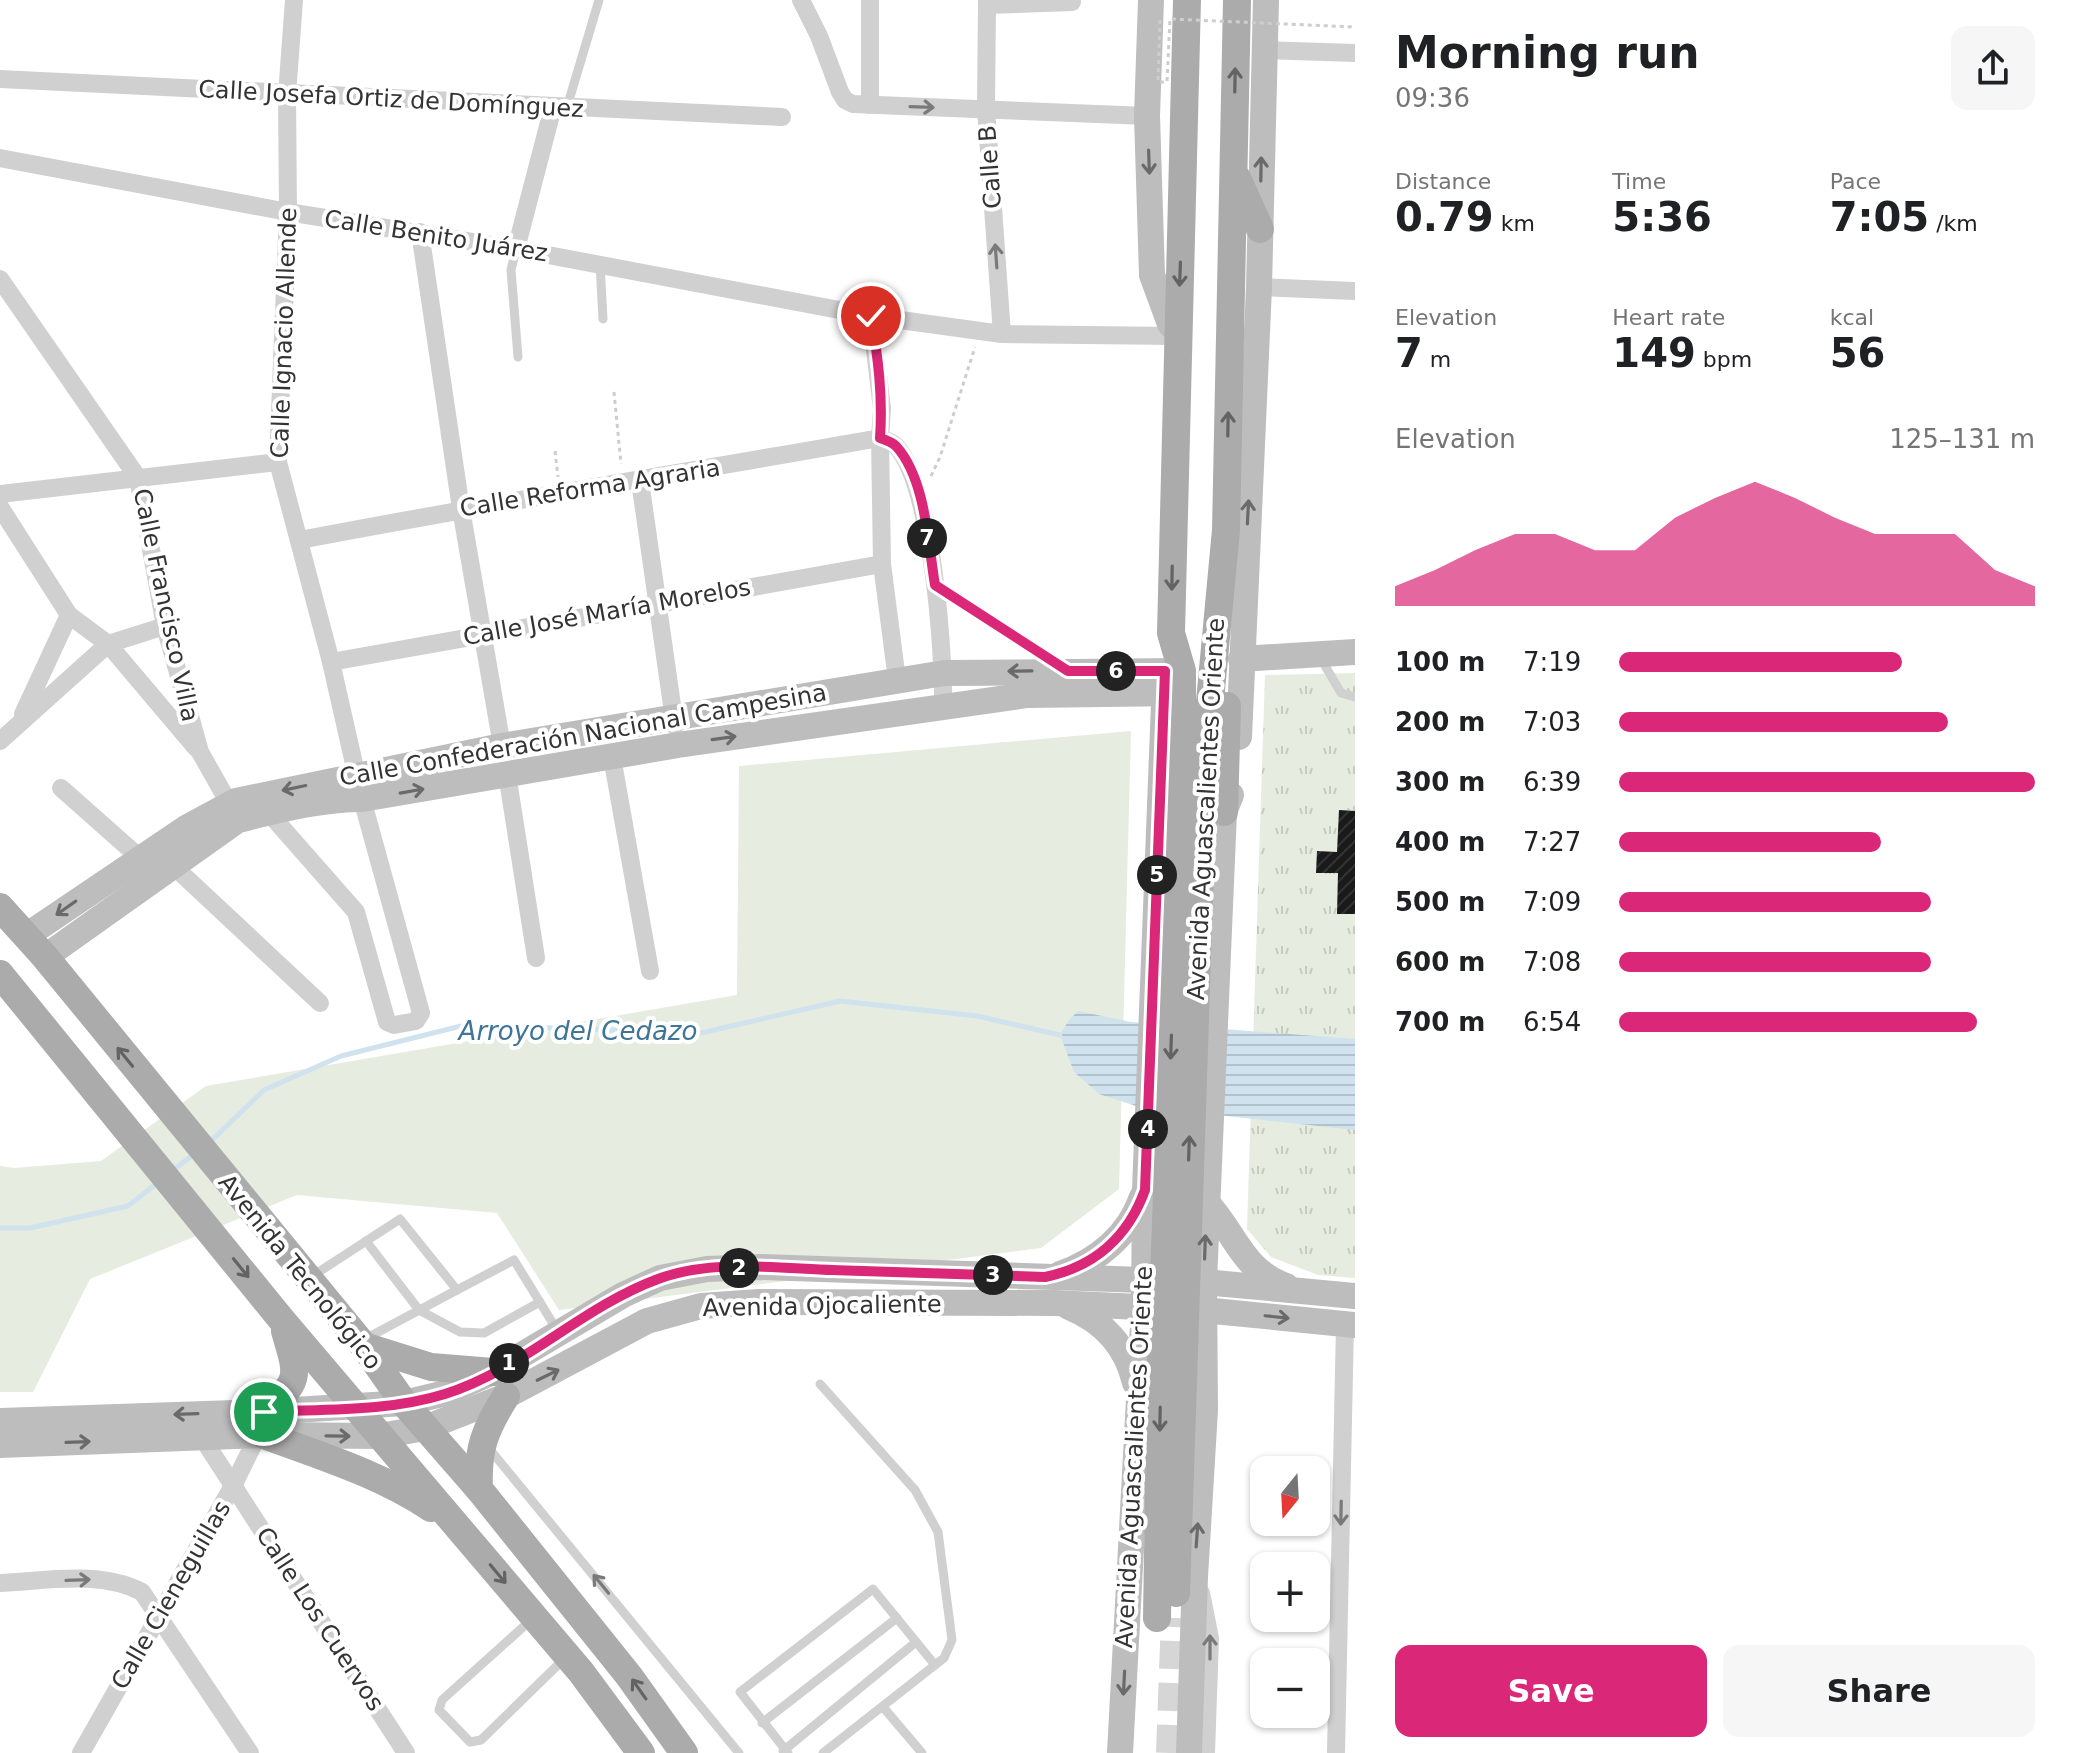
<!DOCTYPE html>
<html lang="en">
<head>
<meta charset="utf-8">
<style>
	body { margin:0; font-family:"DejaVu Sans",sans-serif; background:#f6f6f6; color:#202124; height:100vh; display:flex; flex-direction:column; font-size:30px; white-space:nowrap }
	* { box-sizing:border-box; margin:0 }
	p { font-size:26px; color:#757577 }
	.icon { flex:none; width:44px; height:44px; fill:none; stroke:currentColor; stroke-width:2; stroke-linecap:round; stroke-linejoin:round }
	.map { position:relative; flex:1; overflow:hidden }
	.panel { display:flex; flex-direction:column; background:#fff; width:720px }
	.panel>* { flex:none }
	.needle { width:52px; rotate:198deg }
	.buttons { position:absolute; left:1250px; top:1456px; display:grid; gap:16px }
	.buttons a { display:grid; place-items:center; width:80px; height:80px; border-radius:16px; background:#fff; box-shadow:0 2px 6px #0004; font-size:40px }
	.pin { position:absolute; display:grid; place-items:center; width:68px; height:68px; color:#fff; margin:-34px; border:4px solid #fff; border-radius:50%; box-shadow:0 2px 8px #0007 }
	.km { position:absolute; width:40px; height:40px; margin:-20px; border-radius:50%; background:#222; color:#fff; font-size:22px; line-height:40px; text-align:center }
	.round { display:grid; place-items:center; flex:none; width:84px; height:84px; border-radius:16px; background:#f6f6f6 }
	.headline { display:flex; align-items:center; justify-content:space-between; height:136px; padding:0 40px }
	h1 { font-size:44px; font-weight:700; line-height:60px }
	.metrics { display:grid; grid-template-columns:repeat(3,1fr); gap:12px; height:136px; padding:8px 40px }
	.metrics div { display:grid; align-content:center }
	.metrics b { font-size:40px; font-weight:700 }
	.metrics small { font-size:22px; font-weight:400 }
	.metrics p { font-size:22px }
	.chart { height:224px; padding:16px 40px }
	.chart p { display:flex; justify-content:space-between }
	.chart svg { width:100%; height:144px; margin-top:8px; fill:#db2777; opacity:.7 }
	.action { display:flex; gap:16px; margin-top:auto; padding:16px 40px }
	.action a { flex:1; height:92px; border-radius:16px; background:#db2777; color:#fff; font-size:32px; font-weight:700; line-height:92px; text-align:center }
	.action a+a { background:#f6f6f6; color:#202124 }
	ul { padding:0 40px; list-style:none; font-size:26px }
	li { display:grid; grid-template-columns:128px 96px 1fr; align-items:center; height:60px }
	li i { height:20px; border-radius:10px; background:#db2777 }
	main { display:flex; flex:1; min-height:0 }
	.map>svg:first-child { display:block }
	.grass { fill:#e6ecdf }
	.park { fill:url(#park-tufts) }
	.water { fill:url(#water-rules) }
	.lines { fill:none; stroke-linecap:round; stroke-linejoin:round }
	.stream { stroke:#cfe2ee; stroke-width:5 }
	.building { fill:url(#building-hatch) }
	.primary-tunnel { stroke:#d6d6d6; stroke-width:28; stroke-dasharray:28 14; stroke-linecap:butt }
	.path { stroke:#cdcdcd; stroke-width:3; stroke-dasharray:4 4; stroke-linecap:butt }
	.lane { stroke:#d0d0d0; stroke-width:9 }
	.street { stroke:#d0d0d0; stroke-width:18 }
	.secondary { stroke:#bdbdbd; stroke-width:26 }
	.primary { stroke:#ababab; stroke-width:28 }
	.path-bridge { stroke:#cdcdcd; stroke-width:3; stroke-dasharray:4 4; stroke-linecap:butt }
	.primary-bridge { stroke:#ababab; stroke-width:28 }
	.oneway { stroke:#636363 }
	.oneway2 { stroke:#7a7a7a }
	.oneway3 { stroke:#6a6a6a }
	.route-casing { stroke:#fff; stroke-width:16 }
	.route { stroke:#db2777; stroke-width:10 }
	.labels { text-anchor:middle; stroke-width:8; stroke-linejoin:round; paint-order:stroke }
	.street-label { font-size:24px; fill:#333; stroke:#fff }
	.water-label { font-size:26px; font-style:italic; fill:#3f7597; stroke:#fff }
</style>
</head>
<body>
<main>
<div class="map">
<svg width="1355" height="1753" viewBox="0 0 1355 1753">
	<defs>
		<pattern id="park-tufts" width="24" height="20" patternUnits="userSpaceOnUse" patternTransform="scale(2)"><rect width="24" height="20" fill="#e6ecdf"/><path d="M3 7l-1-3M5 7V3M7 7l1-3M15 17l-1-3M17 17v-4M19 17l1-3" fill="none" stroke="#c6cbc0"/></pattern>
		<pattern id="water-rules" width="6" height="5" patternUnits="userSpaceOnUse" patternTransform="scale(2)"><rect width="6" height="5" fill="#cfe2ee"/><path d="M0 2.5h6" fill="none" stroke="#b2c2cd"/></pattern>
		<pattern id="building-hatch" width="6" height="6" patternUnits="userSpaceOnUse" patternTransform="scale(2)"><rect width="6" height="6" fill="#1a1a1a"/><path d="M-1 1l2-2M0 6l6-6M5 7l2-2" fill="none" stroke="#333"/></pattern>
	</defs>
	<rect width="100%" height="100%" fill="#fff"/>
	<polygon class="grass" points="1131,731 1119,1189 1041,1248 559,1310 497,1213 297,1195 90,1279 33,1392 0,1392 0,1166 14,1168 101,1161 206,1086 737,995 739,766"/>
	<polygon class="park" points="1355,673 1355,1278 1318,1275 1271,1257 1247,1229 1265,675"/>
	<polygon class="water" points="1078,1011 1131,1022 1355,1039 1355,1130 1136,1106 1099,1094 1074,1072 1060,1035 1069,1020"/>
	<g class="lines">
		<g class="stream">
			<polyline points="209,1143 264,1090 341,1056 465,1025 701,1033 840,1001 977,1016 1060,1035"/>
			<polyline points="171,1172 194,1154"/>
			<polyline points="0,1228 30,1228 128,1206 157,1183"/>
		</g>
	</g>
	<polygon class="building" points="1339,810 1355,811 1355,914 1337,914 1338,873 1316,873 1317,851 1337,852"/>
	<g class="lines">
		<polyline class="primary-tunnel" points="1170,1753 1175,1618"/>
		<g class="path">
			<polyline points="614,392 621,464"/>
			<polyline points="555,451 558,477"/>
			<polyline points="931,476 940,457 975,347"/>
			<polyline points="954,598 1035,649"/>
		</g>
		<g class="lane">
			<polyline points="567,107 599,0"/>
			<polyline points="516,249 511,270 518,357"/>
			<polyline points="600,264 603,319"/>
			<polyline points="1321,659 1341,693 1355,697"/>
			<polyline points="366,1241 419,1310 460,1332 484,1333 540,1302"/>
			<polyline points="311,1277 400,1219 457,1290 514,1260 557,1330"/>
			<polyline points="365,1339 457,1290"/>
			<polyline points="820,1384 915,1490 938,1532 952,1640 944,1658 935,1665"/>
			<polyline points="487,1446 739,1753"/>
			<polyline points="532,1619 442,1700 439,1710 470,1742 481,1740 566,1657"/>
			<polyline points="883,1707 922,1753"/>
			<polyline points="762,1723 897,1618"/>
			<polyline points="783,1751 916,1642"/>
			<polyline points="788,1753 740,1692 873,1589 935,1665 823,1753"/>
		</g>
		<g class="street">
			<polyline points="801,0 819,36 840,92 845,100 853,104 1147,116"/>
			<polyline points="870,0 870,105"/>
			<polyline points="987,0 986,109 1002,334"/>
			<polyline points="987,5 1072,2"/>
			<polyline points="1263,50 1355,53"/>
			<polyline points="0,79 782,117"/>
			<polyline points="0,158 288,212 516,249 871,316 1002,334 1178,336"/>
			<polyline points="420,232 461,509 502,746"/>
			<polyline points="516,249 553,107"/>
			<polyline points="0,279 138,478 165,626 200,752 235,814"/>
			<polyline points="1259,287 1355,291"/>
			<polyline points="871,316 882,409 880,438 882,564 897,680"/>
			<polyline points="640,481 675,726"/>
			<polyline points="0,494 278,462"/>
			<polyline points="0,507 69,615 108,644 196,748"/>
			<path d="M 300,540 C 493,503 687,472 880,438 C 885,440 892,442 896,446 C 932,485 944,652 943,707"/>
			<polyline points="331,662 882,564"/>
			<polyline points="23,714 69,615"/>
			<polyline points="0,741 108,644 165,626"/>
			<polyline points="612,757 650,971"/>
			<polyline points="507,774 536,958"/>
			<polyline points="61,788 140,858"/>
			<polyline points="269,813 356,912 387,1022 394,1025 416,1021 421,1013 362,799 331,662 278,462 288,212 287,95 294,0"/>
			<polyline points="167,860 320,1003"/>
			<polyline points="201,1436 406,1753"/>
			<path d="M 0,1583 C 46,1581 100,1570 142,1592 L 250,1753"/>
			<polyline points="1201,1593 1210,1638 1206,1753"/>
			<polyline points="81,1753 234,1484 258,1435"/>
			<polyline points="1336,1753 1345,1324"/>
		</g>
		<g class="secondary">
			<polyline points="1151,0 1147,116 1152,275 1170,324 1178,332"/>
			<polyline points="1241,659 1355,652"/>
			<polyline points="1239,737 1259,287 1266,0"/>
			<polyline points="26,936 186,828 236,801 502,746 944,673 1182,671"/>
			<path d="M 45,957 L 238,820 C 279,810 320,799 362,799 L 678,745 L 1027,695 L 1182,693"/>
			<path d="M 1207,1203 C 1236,1234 1242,1270 1286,1286"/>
			<path d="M 1060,1274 C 1098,1261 1129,1235 1142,1197"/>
			<path d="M 1069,1307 C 1103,1321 1127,1347 1135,1383"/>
			<polyline points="0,1421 264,1412 404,1403 446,1393 493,1372 623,1295 660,1278 707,1269 760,1267 1204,1282 1355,1296"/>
			<polyline points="0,1445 264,1435 380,1436 425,1428 506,1396 647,1321 701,1306 759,1302 1054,1303 1203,1310 1355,1325"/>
			<polyline points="1120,1753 1144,1306 1145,1190 1165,678"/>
			<polyline points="1189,1753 1195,1577 1205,1410 1204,1282 1224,812 1231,795"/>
		</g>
		<g class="primary">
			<polyline points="1237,178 1260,229"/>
			<polyline points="1182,774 1182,671 1171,633 1187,0"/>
			<polyline points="1203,776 1226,530 1237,0"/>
			<polyline points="1224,812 1227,706"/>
			<polyline points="0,907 45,957 364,1346 404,1403 479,1489 629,1676 684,1753"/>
			<polyline points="0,974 281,1319 581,1672 641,1753"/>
			<polyline points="364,1346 431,1367 493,1372"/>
			<path d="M 264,1412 C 302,1380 298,1376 285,1331"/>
			<path d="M 264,1435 C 321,1456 380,1474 431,1508"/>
			<path d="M 479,1489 C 477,1449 485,1429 506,1396"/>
		</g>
		<polyline class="path-bridge" points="1160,20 1158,82 1167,82 1170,19 1355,27"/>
		<g class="primary-bridge">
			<polyline points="1176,1593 1203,776"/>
			<polyline points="1157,1618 1161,1362 1182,774"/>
		</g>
	</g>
	<defs><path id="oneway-shaft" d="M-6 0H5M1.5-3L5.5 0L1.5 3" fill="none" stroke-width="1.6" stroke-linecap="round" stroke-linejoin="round" transform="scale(2)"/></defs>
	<g class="oneway">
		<use href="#oneway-shaft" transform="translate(1235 80) rotate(-89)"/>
		<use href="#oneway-shaft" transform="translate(1180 274) rotate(92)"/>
		<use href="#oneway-shaft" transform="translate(1228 424) rotate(-89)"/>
		<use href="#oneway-shaft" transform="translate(1172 578) rotate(91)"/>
		<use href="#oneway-shaft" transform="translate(1171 1047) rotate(92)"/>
		<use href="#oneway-shaft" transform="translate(125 1057) rotate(-129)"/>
		<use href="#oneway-shaft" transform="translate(1189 1148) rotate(-88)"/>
		<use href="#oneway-shaft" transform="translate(241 1268) rotate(51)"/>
		<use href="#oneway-shaft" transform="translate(1160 1419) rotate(91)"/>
		<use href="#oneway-shaft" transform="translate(498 1574) rotate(50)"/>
		<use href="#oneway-shaft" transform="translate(639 1689) rotate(-125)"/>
	</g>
	<g class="oneway2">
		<use href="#oneway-shaft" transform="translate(922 107) rotate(2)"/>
		<use href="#oneway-shaft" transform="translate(996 256) rotate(-94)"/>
		<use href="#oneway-shaft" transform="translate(1341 1513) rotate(91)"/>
		<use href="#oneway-shaft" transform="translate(78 1580) rotate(-2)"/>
		<use href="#oneway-shaft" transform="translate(601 1584) rotate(-129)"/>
		<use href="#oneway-shaft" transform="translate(1210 1647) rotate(-90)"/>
	</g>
	<g class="oneway3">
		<use href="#oneway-shaft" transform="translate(1149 162) rotate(88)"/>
		<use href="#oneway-shaft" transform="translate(1261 169) rotate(-89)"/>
		<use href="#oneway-shaft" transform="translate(1248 512) rotate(-87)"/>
		<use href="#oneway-shaft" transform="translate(1020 671) rotate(179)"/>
		<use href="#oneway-shaft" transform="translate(724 738) rotate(-8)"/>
		<use href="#oneway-shaft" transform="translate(294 788) rotate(168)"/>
		<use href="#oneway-shaft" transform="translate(412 791) rotate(-10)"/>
		<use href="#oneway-shaft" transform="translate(66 908) rotate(145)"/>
		<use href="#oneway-shaft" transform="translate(1205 1247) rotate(-88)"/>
		<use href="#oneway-shaft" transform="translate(1277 1317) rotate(6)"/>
		<use href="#oneway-shaft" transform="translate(548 1375) rotate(-26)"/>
		<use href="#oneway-shaft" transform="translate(186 1414) rotate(178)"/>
		<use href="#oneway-shaft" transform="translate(338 1436) rotate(1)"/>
		<use href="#oneway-shaft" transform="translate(78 1442) rotate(-2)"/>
		<use href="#oneway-shaft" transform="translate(1197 1535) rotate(-86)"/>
		<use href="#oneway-shaft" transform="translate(1124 1683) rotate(93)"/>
	</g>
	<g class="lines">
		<g class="route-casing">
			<path id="route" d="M 264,1412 C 323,1409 387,1412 445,1394 C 522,1370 582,1307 658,1279 C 712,1259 777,1268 833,1270 C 904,1272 975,1275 1045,1277 C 1094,1267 1128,1237 1145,1190 L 1165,671 L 1068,671 L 935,585 C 928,544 926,479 896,446 C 892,442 886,440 880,438 C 883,396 878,357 871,316"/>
		</g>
		<use href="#route" class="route"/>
	</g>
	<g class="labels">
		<g class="street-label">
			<text transform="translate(391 99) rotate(3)" y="8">Calle Josefa Ortiz de Domínguez</text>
			<text transform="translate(990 167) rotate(-94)" y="8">Calle B</text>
			<text transform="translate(436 236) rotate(9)" y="8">Calle Benito Juárez</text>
			<text transform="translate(284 333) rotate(-88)" y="8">Calle Ignacio Allende</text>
			<text transform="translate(590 488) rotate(-9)" y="8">Calle Reforma Agraria</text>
			<text transform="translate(166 605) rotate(78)" y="8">Calle Francisco Villa</text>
			<text transform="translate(607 612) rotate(-10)" y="8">Calle José María Morelos</text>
			<text transform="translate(583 735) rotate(-10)" y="8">Calle Confederación Nacional Campesina</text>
			<text transform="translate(1206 809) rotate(-87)" y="8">Avenida Aguascalientes Oriente</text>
			<text transform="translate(300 1272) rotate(51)" y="8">Avenida Tecnológico</text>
			<text transform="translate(822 1306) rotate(-1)" y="8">Avenida Ojocaliente</text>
			<text transform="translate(1134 1457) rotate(-87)" y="8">Avenida Aguascalientes Oriente</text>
			<text transform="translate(171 1595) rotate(-60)" y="8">Calle Cieneguillas</text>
			<text transform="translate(320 1619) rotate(57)" y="8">Calle Los Cuervos</text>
		</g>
		<g class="water-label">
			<text x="578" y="1040">Arroyo del Cedazo</text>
		</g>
	</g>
</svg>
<div class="buttons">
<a><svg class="needle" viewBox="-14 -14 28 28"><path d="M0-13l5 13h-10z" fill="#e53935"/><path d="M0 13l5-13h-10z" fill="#757577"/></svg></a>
<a>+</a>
<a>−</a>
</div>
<div class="pin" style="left:264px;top:1412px;background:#1e9e55"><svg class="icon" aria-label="arrive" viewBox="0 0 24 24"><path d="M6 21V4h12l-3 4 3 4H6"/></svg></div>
<div class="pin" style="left:871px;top:316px;background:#d93025"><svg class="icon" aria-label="check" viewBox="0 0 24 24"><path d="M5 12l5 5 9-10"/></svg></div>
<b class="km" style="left:509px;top:1363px">1</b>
<b class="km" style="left:739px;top:1268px">2</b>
<b class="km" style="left:993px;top:1275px">3</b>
<b class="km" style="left:1148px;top:1129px">4</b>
<b class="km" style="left:1157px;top:875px">5</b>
<b class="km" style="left:1116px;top:671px">6</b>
<b class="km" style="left:927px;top:538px">7</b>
</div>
<section class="panel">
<div class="headline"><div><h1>Morning run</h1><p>09:36</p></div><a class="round"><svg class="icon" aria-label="share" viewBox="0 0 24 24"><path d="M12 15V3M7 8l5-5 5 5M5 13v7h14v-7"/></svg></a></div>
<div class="metrics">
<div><p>Distance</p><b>0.79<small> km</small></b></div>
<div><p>Time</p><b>5:36</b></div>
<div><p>Pace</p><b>7:05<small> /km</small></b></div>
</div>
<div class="metrics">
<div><p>Elevation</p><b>7<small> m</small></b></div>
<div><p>Heart rate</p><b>149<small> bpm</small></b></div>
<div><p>kcal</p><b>56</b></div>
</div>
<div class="chart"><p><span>Elevation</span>125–131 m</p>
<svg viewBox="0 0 160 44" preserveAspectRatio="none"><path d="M0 44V38L10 33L20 27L30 22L40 22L50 27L60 27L70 17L80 11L90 6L100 11L110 17L120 22L130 22L140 22L150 33L160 38V44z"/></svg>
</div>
<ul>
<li><b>100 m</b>7:19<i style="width:68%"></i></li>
<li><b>200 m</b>7:03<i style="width:79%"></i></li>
<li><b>300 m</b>6:39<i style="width:100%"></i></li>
<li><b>400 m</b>7:27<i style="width:63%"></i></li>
<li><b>500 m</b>7:09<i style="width:75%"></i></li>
<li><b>600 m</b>7:08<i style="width:75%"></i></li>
<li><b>700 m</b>6:54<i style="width:86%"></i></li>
</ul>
<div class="action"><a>Save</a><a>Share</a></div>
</section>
</main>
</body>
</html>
